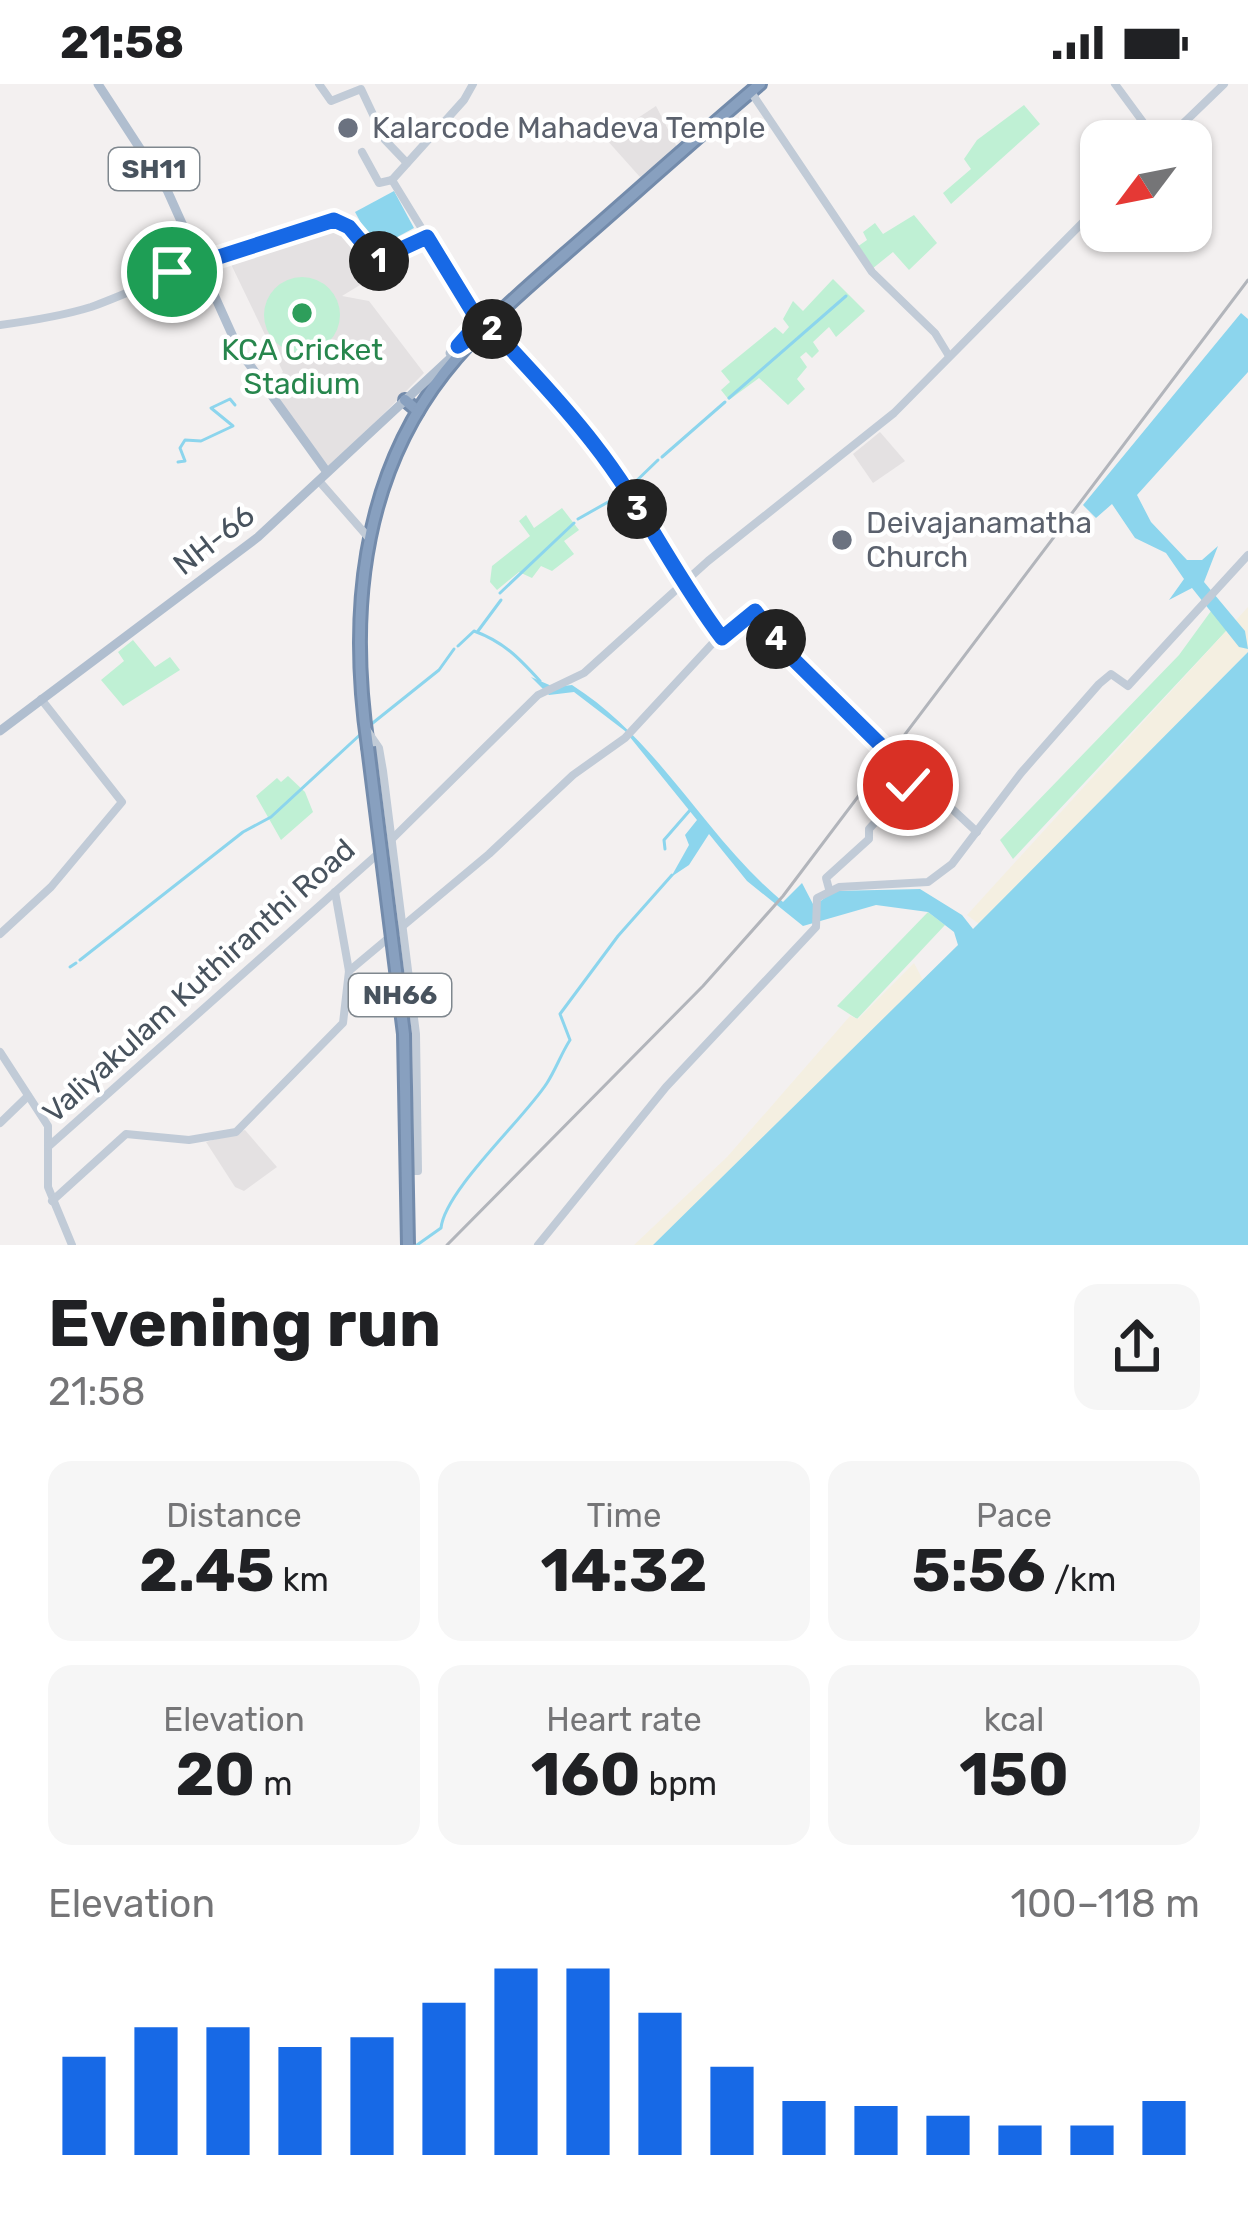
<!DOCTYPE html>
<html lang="en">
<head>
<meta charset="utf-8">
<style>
	body { margin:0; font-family:Rubik,sans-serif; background:#f6f6f6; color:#202124; height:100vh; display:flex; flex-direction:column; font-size:45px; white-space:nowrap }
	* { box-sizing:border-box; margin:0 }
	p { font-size:39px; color:#757577 }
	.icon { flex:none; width:66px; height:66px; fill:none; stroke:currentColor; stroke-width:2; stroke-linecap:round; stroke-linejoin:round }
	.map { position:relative; height:1161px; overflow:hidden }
	.sheet { display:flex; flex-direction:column; background:#fff; flex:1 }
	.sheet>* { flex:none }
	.needle { width:78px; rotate:238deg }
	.tools { position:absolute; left:1080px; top:36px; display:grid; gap:24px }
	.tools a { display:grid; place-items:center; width:132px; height:132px; border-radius:24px; background:#fff; box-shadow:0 3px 9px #0004; font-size:60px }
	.pin { position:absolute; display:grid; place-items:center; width:102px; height:102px; color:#fff; margin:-51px; border:6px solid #fff; border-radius:50%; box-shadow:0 3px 12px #0007 }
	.km { position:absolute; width:60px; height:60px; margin:-30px; border-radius:50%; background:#222; color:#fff; font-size:33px; line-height:60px; text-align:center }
	.round { display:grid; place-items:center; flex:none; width:126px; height:126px; border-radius:24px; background:#f6f6f6 }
	.summary { display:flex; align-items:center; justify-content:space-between; height:204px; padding:0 48px }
	h1 { font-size:66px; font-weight:700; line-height:90px }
	.metrics { display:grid; grid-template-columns:repeat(3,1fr); gap:18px; height:204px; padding:12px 48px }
	.metrics div { display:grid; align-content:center; border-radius:24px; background:#f6f6f6; text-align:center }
	.metrics b { font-size:60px; font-weight:700 }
	.metrics small { font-size:33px; font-weight:400 }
	.metrics p { font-size:33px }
	.chart { height:336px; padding:24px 48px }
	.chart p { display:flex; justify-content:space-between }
	.chart svg { width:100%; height:216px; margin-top:12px; stroke:#1769e6; stroke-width:6 }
	.status { display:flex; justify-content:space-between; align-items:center; height:84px; padding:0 60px; background:#fff; direction:ltr }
	.status svg { height:33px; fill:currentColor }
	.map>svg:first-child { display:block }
	.education { fill:#e4e1e2 }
	.green { fill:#bff0d4 }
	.sand { fill:#f4efe1 }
	.water { fill:#8cd5ed }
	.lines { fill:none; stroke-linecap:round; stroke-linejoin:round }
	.stream { stroke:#8cd5ed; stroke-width:3 }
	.highway-casing { stroke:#738bab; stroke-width:16 }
	.secondary { stroke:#c1cbd7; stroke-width:8 }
	.primary { stroke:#b0becf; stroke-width:9 }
	.highway { stroke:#88a0bf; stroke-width:10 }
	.rail { stroke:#b2b5bb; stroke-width:3 }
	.highway-bridge-casing { stroke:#738bab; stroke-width:16; stroke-linecap:butt }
	.highway-bridge { stroke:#88a0bf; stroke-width:10 }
	.route-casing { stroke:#fff; stroke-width:24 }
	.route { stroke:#1769e6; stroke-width:15 }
	.worship-dot { fill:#6b7280; stroke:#fff; stroke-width:4.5 }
	.leisure-dot { fill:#2e9e5b; stroke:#fff; stroke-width:4.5 }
	.labels { text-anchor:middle; stroke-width:9; stroke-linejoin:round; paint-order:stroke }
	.shield { fill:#fff; stroke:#7f878e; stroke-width:3 }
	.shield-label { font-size:27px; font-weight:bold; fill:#48535e }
	.worship-label { font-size:30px; fill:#5b616d; stroke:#fff; text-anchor:start }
	.leisure-label { font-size:30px; fill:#27864d; stroke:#fff }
	.street-label { font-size:30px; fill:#48535e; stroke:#fff }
</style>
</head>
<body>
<div class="status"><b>21:58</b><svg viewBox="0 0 49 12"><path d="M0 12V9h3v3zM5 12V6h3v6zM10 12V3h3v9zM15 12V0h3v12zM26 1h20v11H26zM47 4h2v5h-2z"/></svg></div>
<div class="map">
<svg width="1248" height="1161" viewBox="0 0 1248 1161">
	<rect width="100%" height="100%" fill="#f3f0f0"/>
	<g class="education">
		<polygon points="656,22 677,63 640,93 606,55"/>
		<polygon points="332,143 350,152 378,184 378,190 342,212 369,217 424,289 330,384 267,301 283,288 227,172"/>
		<polygon points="880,348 905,377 873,399 853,370"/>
		<polygon points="245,1046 277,1083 244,1107 235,1103 206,1058"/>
	</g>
	<g class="green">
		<polygon points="1024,21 1040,40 951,120 943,109 971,85 964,75 977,56"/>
		<polygon points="914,131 937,159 909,186 893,168 872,185 857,163 867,156 863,148 875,139 883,150"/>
		<circle cx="302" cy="231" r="38"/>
		<polygon points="833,195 865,227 836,253 829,243 813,258 819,267 812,274 806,268 800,273 807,283 797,295 805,305 788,321 759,294 729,316 721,306 730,298 721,287 775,243 783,250 789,243 783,235 793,217 803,227"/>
		<polygon points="562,424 579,446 564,457 574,470 552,487 541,482 532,494 519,488 497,506 490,498 492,482 530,452 519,437 526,431 534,444"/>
		<polygon points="1211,527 1228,545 1013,775 1000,756 1179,571"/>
		<polygon points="133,556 155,583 170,573 180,586 123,622 101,596 124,577 118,568"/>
		<polygon points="288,692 305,708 313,728 281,756 256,712 277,694 281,698"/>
		<polygon points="928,828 945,841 857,935 837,922"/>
	</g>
	<g class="sand">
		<polygon points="1248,523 1248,568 979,840 967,831"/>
		<polygon points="914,879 924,898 653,1161 634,1161 727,1073 850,932 858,935"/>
	</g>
	<g class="water">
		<polygon points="394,107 414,144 375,165 355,128"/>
		<polygon points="1241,229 1248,235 1248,288 1137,411 1151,438 1187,476 1202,476 1218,462 1204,498 1245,547 1248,565 1239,563 1192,504 1169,516 1184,495 1166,469 1135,454 1112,420 1096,434 1083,421"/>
		<path d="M 1248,568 L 1248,1161 L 653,1161 L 958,861 L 954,848 L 928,828 L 876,821 L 803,842 L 747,797 L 709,750 L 689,781 L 671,793 L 689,761 L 685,751 L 697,736 L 625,647 L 574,608 L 549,611 L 531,593 L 554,603 L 572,601 C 660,657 704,752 783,818 L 802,799 L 814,822 L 834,807 L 920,805 L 962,831 L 973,845 Z"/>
	</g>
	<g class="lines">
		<g class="stream">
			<polyline points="729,314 846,212"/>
			<polyline points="662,373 725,318"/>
			<polyline points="178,378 185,377 180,364 185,356 201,357 233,342 211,324 230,315 235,321"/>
			<polyline points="629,404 658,376"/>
			<polyline points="578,435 624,409"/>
			<polyline points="500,509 574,439"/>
			<polyline points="478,547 501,516"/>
			<path d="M 458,562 L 474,547 C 504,558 519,574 540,597"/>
			<polyline points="369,642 439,586 454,565"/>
			<polyline points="665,765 664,756 691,725"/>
			<polyline points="80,876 243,748 271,733 363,648"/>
			<polyline points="70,883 76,879"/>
			<path d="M 417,1161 L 441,1144 C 445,1106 524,1035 547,999 C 556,985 561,970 570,956 L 560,930 L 618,852 L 672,791"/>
		</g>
		<g class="highway-casing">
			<g id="highway">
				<polyline points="405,316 418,327"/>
				<path d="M 368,663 C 349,534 360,397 444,289 C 485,237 538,194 588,150 C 645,100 702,49 760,0"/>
			</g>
		</g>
		<g class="secondary">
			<polyline points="319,0 331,17 361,5 385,56 407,79"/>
			<polyline points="1115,0 1157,57"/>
			<polyline points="751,8 872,188 935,249 949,272"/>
			<polyline points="1165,57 1224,0"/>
			<polyline points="362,68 379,99 392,96"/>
			<polyline points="392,96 479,238"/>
			<polyline points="392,96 464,16 473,0"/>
			<path d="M 0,241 C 30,237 62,232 91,223 C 138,207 304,127 344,140 L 377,176 L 427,153"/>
			<path d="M 489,241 C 524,280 562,318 594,360 C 642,422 675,492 722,554"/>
			<polyline points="319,397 368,453"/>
			<polyline points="366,645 379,664 383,687 416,950 418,1087 403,1087"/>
			<polyline points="393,754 538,611 584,589 708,477 894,329 1101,120"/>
			<polyline points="829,805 826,794 869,755 869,745 915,695"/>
			<polyline points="0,850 51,803 122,718 41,615"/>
			<polyline points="349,887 489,770 573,691 625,654 712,560 755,527 810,593 977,748"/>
			<polyline points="0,968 48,1042 48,1103 72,1161"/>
			<polyline points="0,1039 28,1012"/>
			<polyline points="49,1062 380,768"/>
			<polyline points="52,1117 126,1050 189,1056 236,1048 343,939 349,887 335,808"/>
			<polyline points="538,1161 666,1003 816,843 817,814 839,803 928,798 952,780 1021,689 1099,600 1111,590 1128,602 1248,471"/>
		</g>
		<g class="primary">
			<polyline points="98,0 167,106 239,266 327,388"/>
			<polyline points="450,269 499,225"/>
			<polyline points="0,647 258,453 457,268"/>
		</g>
		<use href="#highway" class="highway"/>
		<polyline class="rail" points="447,1161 703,902 783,812 1248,196"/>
		<g class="highway-bridge-casing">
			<polyline id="highway-bridge" points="368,663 404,950 408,1161"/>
		</g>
		<use href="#highway-bridge" class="highway-bridge"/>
	</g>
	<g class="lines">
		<g class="route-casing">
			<path id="route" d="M 172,188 L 334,136 L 349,143 L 377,176 L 427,153 L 479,238 L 458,262 L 489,241 C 524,280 562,318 594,360 C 642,421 675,492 722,554 L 755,527 L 784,566 L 915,695 L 908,701"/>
		</g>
		<use href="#route" class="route"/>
	</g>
	<g class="worship-dot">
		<circle cx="348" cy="44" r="12"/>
		<circle cx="842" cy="456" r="12"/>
	</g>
	<circle class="leisure-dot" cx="302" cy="229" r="12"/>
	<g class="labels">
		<g class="shield">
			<rect x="109" y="64" width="90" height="42" rx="9"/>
			<rect x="349" y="890" width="102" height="42" rx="9"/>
		</g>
		<g class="shield-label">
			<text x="154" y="94">SH11</text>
			<text x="400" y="920">NH66</text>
		</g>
		<g class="worship-label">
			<text x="372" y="54">Kalarcode Mahadeva Temple</text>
			<text x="866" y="449">Deivajanamatha<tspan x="866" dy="34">Church</tspan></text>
		</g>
		<g class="leisure-label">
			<text x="302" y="276">KCA Cricket<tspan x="302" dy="34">Stadium</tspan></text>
		</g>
		<g class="street-label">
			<text transform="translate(214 456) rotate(-38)" y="10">NH-66</text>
			<text transform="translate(199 897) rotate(-42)" y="10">Valiyakulam Kuthiranthi Road</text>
		</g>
	</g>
</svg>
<div class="tools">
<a><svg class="needle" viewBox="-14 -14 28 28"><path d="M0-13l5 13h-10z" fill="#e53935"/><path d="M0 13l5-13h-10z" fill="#757577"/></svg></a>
</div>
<div class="pin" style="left:172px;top:188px;background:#1e9e55"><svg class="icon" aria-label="arrive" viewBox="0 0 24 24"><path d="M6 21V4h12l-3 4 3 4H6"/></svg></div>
<div class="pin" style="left:908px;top:701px;background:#d93025"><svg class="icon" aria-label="check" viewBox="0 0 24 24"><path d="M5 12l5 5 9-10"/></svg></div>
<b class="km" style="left:379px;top:177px">1</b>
<b class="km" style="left:492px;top:245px">2</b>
<b class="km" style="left:637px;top:425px">3</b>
<b class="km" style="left:776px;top:555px">4</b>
</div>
<section class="sheet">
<div class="summary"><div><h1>Evening run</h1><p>21:58</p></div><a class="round"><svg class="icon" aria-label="share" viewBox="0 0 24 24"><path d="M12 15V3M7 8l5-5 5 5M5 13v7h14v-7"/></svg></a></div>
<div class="metrics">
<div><p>Distance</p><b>2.45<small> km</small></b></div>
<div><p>Time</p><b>14:32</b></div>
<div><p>Pace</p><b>5:56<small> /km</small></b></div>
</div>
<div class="metrics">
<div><p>Elevation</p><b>20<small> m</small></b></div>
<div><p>Heart rate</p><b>160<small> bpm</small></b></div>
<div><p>kcal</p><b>150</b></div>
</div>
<div class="chart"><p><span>Elevation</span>100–118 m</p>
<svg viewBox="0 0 160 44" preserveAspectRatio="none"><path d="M5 44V24M15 44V18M25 44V18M35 44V22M45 44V20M55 44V13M65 44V6M75 44V6M85 44V15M95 44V26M105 44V33M115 44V34M125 44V36M135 44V38M145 44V38M155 44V33"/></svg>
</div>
</section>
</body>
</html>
